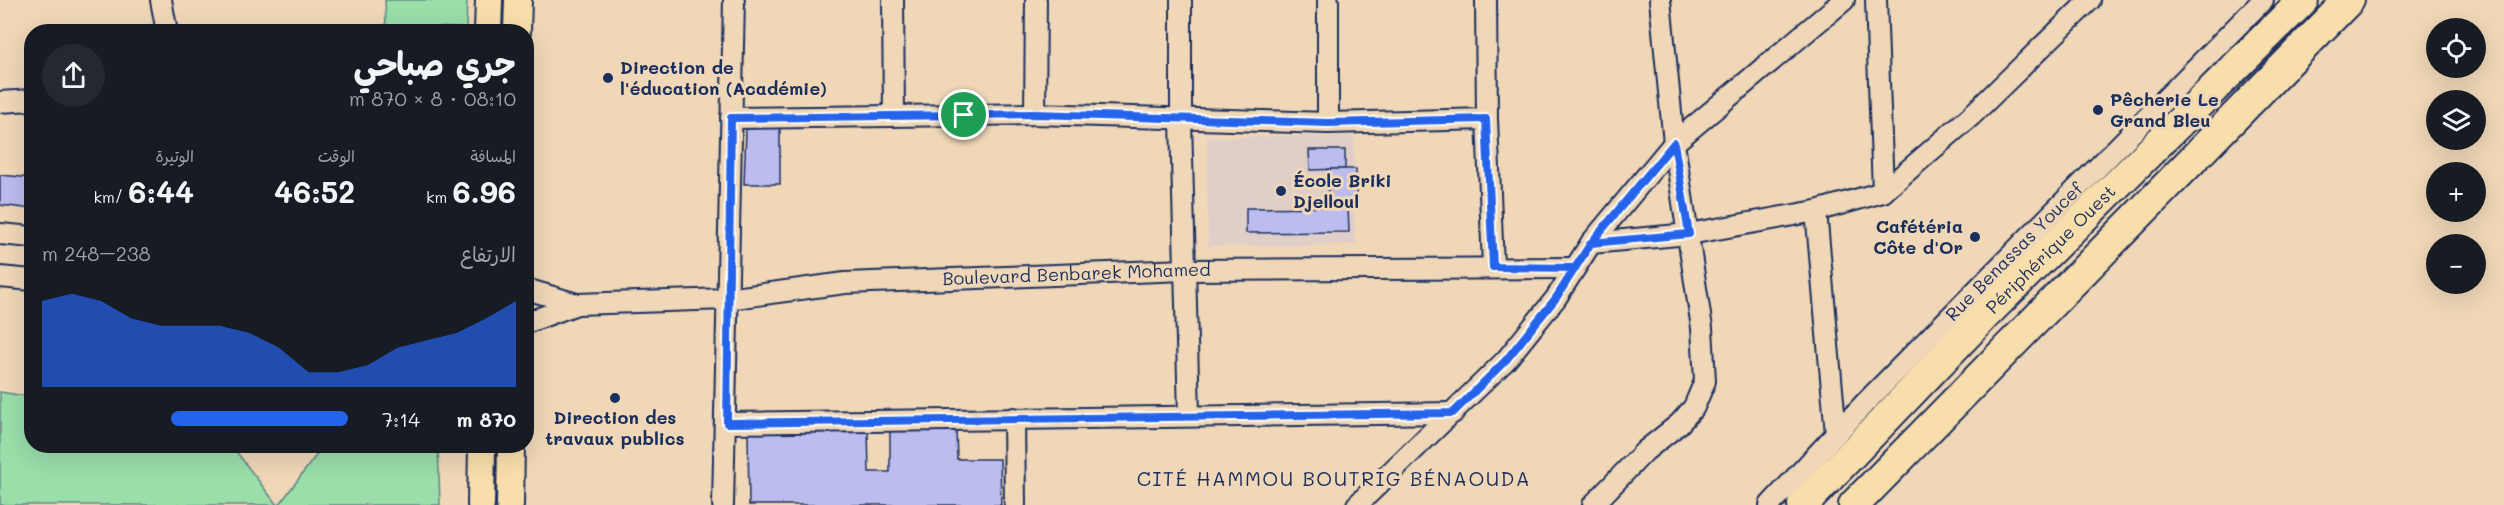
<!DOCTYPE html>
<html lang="ar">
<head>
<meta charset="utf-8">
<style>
	body { margin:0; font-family:Mali,"Playpen Sans Arabic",sans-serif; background:#242831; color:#f1f3f6; direction:rtl; height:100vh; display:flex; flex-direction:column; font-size:22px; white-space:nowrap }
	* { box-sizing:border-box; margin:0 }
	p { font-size:20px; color:#9ea1a6 }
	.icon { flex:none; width:33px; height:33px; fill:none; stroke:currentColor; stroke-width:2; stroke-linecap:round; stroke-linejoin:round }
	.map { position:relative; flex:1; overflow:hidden; direction:ltr }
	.sheet { position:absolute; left:24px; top:24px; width:510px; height:429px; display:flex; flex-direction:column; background:#171b24; border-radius:24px; box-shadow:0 6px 24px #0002; direction:rtl }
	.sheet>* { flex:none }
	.fabs { position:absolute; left:2426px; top:18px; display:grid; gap:12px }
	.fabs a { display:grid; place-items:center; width:60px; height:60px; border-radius:50%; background:#171b24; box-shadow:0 6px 24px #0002; font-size:30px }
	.pin { position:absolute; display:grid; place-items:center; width:51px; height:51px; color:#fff; margin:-26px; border:3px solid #fff; border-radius:50%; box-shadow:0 2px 6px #0007 }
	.round { display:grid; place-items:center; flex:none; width:63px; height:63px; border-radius:32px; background:#242831 }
	.headline { display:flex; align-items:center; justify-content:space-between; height:102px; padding:0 18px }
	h1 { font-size:33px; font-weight:700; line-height:45px }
	.figures { display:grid; grid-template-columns:repeat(3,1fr); gap:9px; height:102px; padding:6px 18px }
	.figures div { display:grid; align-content:center }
	.figures b { font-size:30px; font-weight:700 }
	.figures small { font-size:16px; font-weight:400 }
	.figures p { font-size:16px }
	.chart { height:168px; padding:12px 18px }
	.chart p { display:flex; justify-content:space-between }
	.chart svg { width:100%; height:108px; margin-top:6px; fill:#2563eb; opacity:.7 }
	ul { padding:0 18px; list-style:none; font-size:20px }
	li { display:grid; grid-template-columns:96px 72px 1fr; align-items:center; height:45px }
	li i { height:15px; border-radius:8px; background:#2563eb }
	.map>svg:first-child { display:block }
	.built { fill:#e0cfc8 }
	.green { fill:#9adea9; stroke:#5a8684; stroke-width:1.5 }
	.building { fill:#bcbcee; stroke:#1b2f5e; stroke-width:1.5 }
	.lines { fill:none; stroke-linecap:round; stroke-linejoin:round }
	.minor-casing { stroke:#1b2f5e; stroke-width:24 }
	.major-casing { stroke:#1b2f5e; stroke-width:30 }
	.highway-casing { stroke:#1b2f5e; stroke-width:34 }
	.minor { stroke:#efd7b7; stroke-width:20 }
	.major { stroke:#f8deab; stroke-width:26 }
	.highway { stroke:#f8deab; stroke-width:30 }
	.route-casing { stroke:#fff; stroke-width:12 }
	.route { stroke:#2563eb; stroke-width:8 }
	.poi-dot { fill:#1b2f5e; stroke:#efd7b7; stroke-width:2 }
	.labels { text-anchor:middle; stroke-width:6; stroke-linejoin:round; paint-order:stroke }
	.poi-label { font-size:18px; font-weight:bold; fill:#1b2f5e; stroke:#efd7b7; text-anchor:start }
	.street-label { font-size:18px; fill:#1b2f5e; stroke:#efd7b7 }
	.neighbourhood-label { font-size:20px; letter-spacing:1.5px; fill:#1b2f5e; stroke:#efd7b7 }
</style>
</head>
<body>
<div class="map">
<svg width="2504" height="505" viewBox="0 0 2504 505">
	<rect width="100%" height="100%" fill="#efd7b7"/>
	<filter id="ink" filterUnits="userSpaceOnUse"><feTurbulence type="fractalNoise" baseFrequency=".0167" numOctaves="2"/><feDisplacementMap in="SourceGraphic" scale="12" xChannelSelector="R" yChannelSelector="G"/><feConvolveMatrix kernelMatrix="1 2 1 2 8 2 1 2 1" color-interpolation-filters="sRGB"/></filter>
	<g filter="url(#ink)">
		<polygon class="built" points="1354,136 1355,245 1208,246 1207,137"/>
		<g class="green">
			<polygon points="385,0 467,0 466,28 386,26"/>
			<polygon points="0,392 31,397 32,446 229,446 235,450 277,505 0,505"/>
			<polygon points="323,446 438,446 440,505 279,505"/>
		</g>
		<g class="building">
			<polygon points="780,127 780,184 744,184 746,129"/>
			<polygon points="1309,150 1345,150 1345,169 1310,170"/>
			<rect x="1328" y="169" width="28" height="38"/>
			<polygon points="0,175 32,178 32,209 0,205"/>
			<polygon points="1348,207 1349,232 1246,233 1246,208"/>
			<polygon points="956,429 957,459 1000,459 1001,505 749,505 748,433 868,431 869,472 890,472 890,430"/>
		</g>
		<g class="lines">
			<g class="minor-casing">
				<g id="minor">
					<polyline points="161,0 167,32"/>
					<polyline points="893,0 894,116"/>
					<polyline points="1181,0 1181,121 1189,415"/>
					<polyline points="1328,0 1328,123"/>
					<polyline points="1486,0 1487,119 1493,267"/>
					<polyline points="1876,0 1883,192"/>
					<polyline points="0,102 32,100"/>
					<polyline points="1035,114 1036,0"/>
					<polyline points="731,118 1035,114 1328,123 1487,119"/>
					<polyline points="1816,211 1836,434"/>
					<polyline points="0,234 32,237"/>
					<polyline points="1591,243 1689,234 1816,211 1883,192 1971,116 2090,0"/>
					<polyline points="0,277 32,280"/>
					<path id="s1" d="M 526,289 L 577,304 L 727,299 L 845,283 L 1186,270 L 1575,268"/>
					<polyline points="526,323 577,304"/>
					<polyline points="1014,418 1015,505"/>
					<polyline points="727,423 1453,413"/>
					<polyline points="723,505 734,0"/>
					<polyline points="1357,505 1506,360 1556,298 1591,243 1674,143 1844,0"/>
					<polyline points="1593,505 1645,451 1679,424 1694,407 1705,381 1702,328 1674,143 1660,0"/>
					<path id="s2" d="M 1770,505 L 1865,403 L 2263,0"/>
				</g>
			</g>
			<g class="major-casing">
				<g id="major">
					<polyline points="488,32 489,0"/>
					<polyline points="517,32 518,0"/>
					<polyline points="481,505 482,446"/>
					<polyline points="510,505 511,446"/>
				</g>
			</g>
			<g class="highway-casing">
				<g id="highway">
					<path id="s3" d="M 1803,505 L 1987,313 L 2303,0"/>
					<polyline points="1854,505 2349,0"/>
				</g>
			</g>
			<use href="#minor" class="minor"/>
			<use href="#major" class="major"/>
			<use href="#highway" class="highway"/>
		</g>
	</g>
	<g class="lines" filter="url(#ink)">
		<g class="route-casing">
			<polyline id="route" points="964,115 731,118 727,423 1453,413 1506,360 1556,298 1591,243 1689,234 1674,143 1591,243 1575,268 1493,267 1486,119 1328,123 1035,114 964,115"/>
		</g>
		<use href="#route" class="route"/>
	</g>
	<g class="poi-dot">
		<circle cx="608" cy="78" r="6"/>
		<circle cx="2098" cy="110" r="6"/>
		<circle cx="1281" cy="191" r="6"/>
		<circle cx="1975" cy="237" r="6"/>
		<circle cx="615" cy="398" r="6"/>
	</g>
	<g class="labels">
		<g class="poi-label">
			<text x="620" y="74">Direction de<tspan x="620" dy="21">l'éducation (Académie)</tspan></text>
			<text x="2110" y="106">Pêcherie Le<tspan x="2110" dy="21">Grand Bleu</tspan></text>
			<text x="1293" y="187">École Briki<tspan x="1293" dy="21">Djelloul</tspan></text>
			<text x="1963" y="233" text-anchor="end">Cafétéria<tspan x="1963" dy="21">Côte d'Or</tspan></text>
			<text x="615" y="424" text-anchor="middle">Direction des<tspan x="615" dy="21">travaux publics</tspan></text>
		</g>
		<g class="street-label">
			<text dy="6" stroke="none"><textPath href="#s3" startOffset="356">Périphérique Ouest</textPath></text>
			<text dy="6" stroke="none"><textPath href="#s2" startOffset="352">Rue Benassas Youcef</textPath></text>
			<text dy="6" stroke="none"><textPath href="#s1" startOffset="554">Boulevard Benbarek Mohamed</textPath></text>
		</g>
		<g class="neighbourhood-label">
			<text x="1334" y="486">CITÉ HAMMOU BOUTRIG BÉNAOUDA</text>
		</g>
	</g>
</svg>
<div class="fabs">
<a><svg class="icon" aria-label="locate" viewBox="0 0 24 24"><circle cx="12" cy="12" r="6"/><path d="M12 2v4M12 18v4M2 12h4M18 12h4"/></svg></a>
<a><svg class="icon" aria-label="layers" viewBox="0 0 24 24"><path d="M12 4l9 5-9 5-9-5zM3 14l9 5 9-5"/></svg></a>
<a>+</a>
<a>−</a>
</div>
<div class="pin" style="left:964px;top:115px;background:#1e9e55"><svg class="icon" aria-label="arrive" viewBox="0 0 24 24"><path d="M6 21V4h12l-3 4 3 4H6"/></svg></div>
<section class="sheet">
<div class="headline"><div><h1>جري صباحي</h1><p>08:10 · 8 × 870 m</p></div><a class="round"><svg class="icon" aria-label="share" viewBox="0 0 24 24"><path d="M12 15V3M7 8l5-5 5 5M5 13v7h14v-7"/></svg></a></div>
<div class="figures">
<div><p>المسافة</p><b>6.96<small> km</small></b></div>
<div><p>الوقت</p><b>46:52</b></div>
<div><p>الوتيرة</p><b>6:44<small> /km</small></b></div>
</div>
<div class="chart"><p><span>الارتفاع</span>238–248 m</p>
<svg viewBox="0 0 160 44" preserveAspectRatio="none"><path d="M0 44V9L10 6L20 9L30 16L40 19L50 19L60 19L70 22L80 28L90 38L100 38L110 35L120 28L130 25L140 22L150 16L160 9V44z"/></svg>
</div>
<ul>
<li><b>870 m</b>7:14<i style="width:58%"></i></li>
</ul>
</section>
</div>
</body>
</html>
